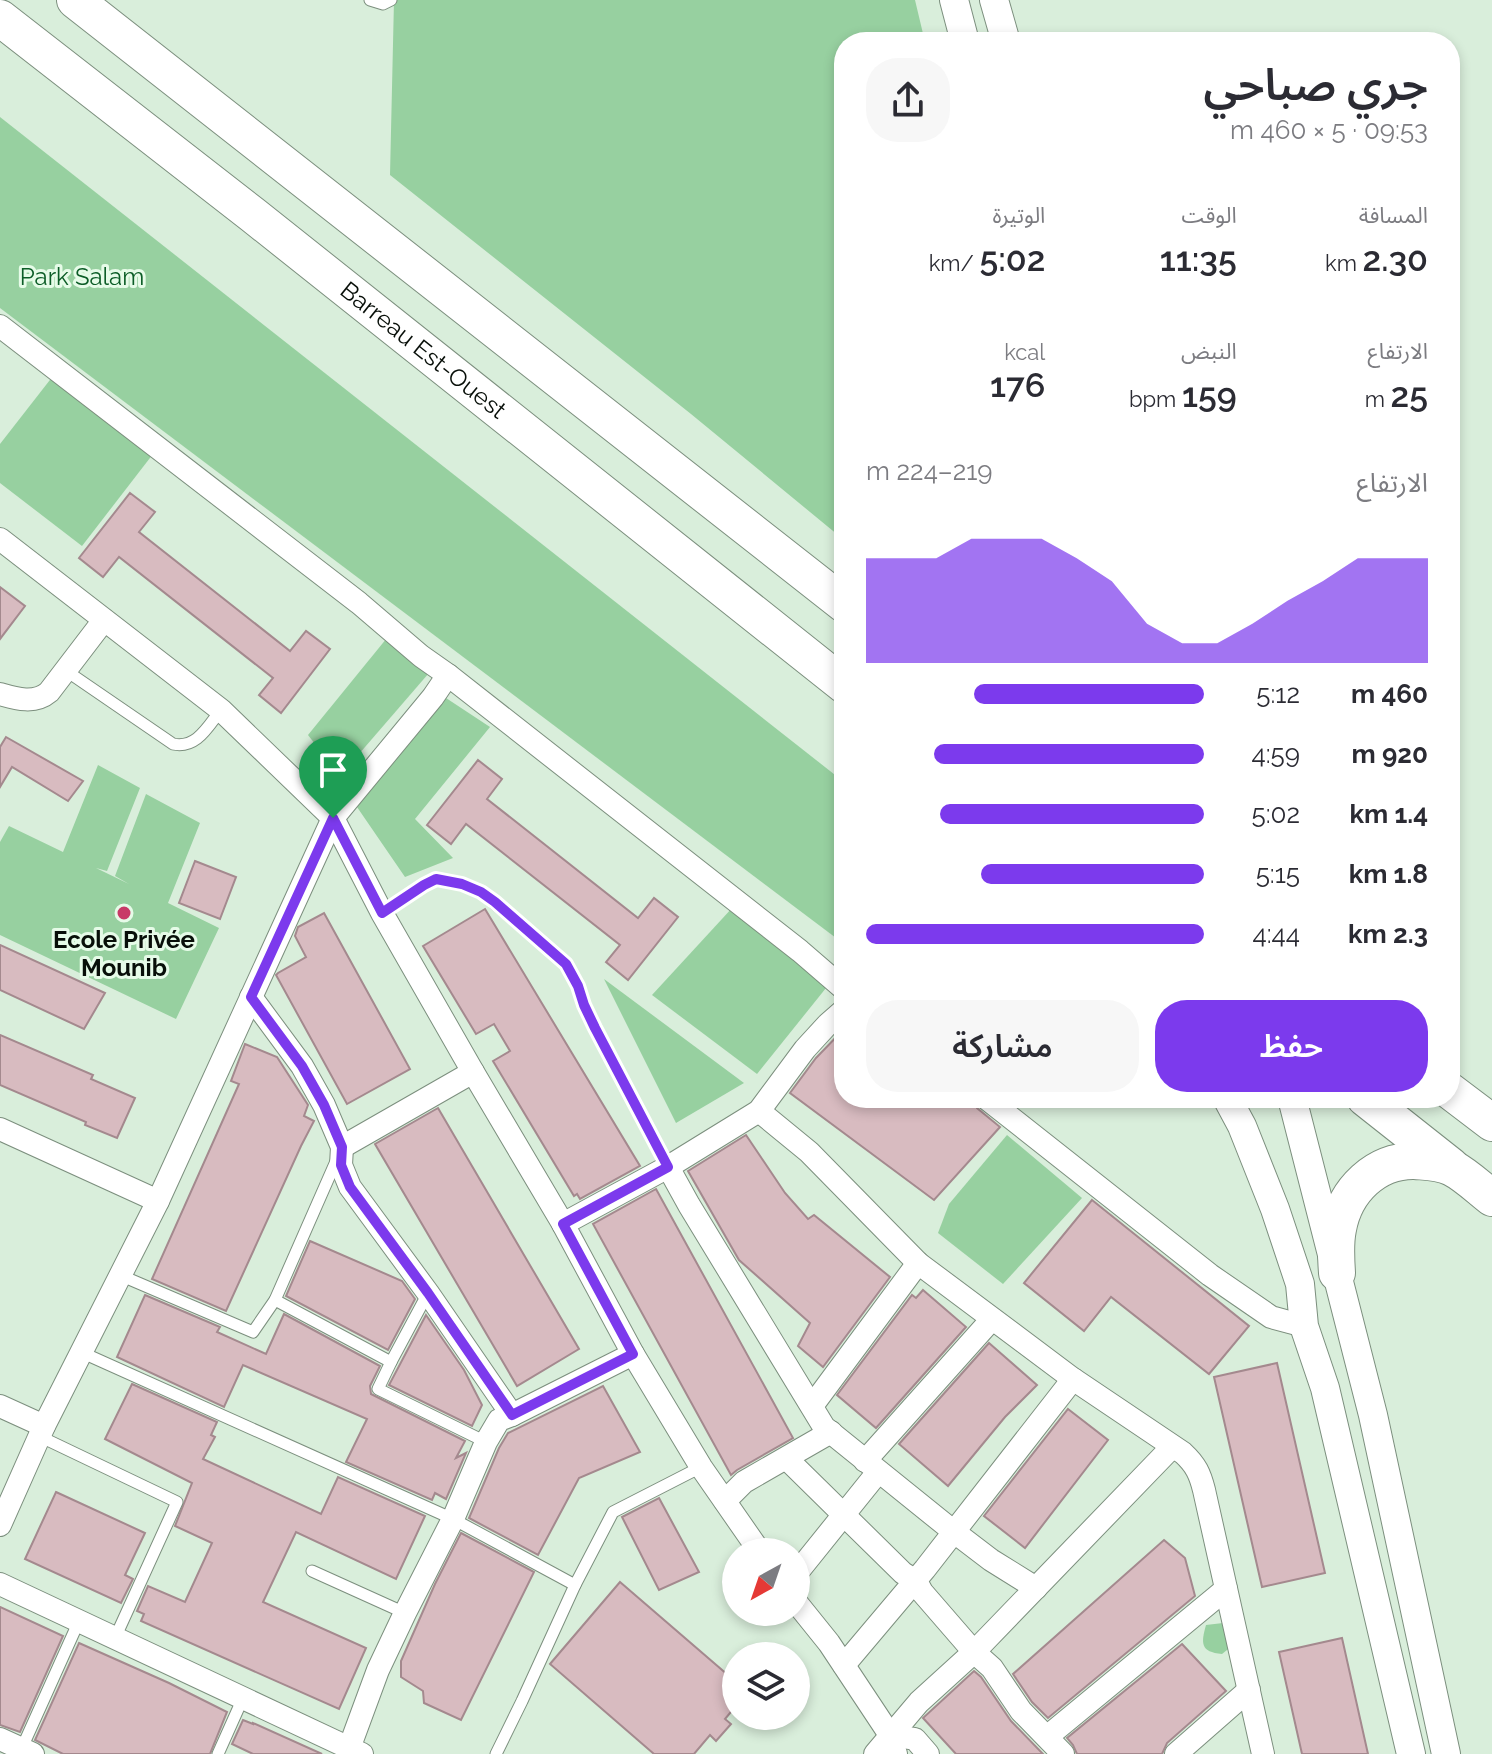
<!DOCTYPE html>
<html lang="ar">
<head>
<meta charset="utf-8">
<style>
	body { margin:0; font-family:Raleway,"Noto Sans Arabic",sans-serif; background:#f7f7f7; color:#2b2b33; direction:rtl; height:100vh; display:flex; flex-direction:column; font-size:30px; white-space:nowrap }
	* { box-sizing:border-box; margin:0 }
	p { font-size:26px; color:#7c7c81 }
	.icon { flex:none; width:44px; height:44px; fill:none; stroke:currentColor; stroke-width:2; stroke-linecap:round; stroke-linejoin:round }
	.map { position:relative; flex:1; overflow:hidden; direction:ltr }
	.panel { position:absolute; left:834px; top:32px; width:626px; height:1076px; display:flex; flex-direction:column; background:#fff; border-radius:32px; box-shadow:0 4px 12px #0003; direction:rtl }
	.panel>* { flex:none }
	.needle { width:52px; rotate:220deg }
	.fabs { position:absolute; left:722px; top:1538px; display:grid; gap:16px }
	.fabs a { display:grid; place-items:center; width:88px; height:88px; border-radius:50%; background:#fff; box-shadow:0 4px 12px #0003; font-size:40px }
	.pin { position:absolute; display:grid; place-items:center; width:68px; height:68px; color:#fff; margin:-82px -34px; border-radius:50% 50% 50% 0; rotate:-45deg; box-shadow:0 0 8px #0007 }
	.pin .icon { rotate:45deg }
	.round { display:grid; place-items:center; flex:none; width:84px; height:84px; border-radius:32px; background:#f7f7f7 }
	.overview { display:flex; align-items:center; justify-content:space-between; height:136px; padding:0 32px }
	h1 { font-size:44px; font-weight:600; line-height:60px }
	.figures { display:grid; grid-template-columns:repeat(3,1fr); gap:12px; height:136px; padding:8px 32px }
	.figures div { display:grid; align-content:center }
	.figures b { font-size:34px; font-weight:600 }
	.figures small { font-size:22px; font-weight:400 }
	.figures p { font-size:22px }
	.chart { height:224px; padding:16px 32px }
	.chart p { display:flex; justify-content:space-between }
	.chart svg { width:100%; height:144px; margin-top:8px; fill:#7c3aed; opacity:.7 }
	.action { display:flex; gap:16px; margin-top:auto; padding:16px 32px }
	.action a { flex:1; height:92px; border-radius:32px; background:#7c3aed; color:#fff; font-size:32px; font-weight:600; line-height:92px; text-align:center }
	.action a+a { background:#f7f7f7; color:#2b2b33 }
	ul { padding:0 32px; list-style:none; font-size:26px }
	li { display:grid; grid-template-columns:128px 96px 1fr; align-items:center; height:60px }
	li i { height:20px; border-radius:10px; background:#7c3aed }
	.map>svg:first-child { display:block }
	.green { fill:#97d0a0 }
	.building { fill:#d8bbc0; stroke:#a4898e; stroke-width:2 }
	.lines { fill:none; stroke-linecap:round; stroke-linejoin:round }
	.service-casing { stroke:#7c8f7e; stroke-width:13 }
	.minor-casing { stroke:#7c8f7e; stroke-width:24 }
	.tertiary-casing { stroke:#7c8f7e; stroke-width:30 }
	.primary-casing { stroke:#7c8f7e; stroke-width:38 }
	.service { stroke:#fff; stroke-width:11 }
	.minor { stroke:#fff; stroke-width:22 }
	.tertiary { stroke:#fff; stroke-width:28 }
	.primary { stroke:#fff; stroke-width:36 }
	.route-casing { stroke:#fff; stroke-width:16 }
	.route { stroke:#7c3aed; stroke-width:10 }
	.poi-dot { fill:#c83a67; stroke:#e6fbe8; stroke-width:3 }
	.labels { text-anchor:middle; stroke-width:6; stroke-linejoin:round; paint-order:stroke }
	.park-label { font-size:24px; fill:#0c5d27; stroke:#e6fbe8 }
	.street-label { font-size:24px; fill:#080f09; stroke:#e6fbe8 }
	.poi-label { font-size:24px; font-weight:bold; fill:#080f09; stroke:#e6fbe8 }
</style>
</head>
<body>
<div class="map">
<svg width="1492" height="1754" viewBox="0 0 1492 1754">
	<rect width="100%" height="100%" fill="#d9eedb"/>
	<g class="green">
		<polygon points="394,0 915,0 925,42 844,42 844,540 691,414 390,175"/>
		<polygon points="0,117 844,782 844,944 0,308"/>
		<polygon points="53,376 153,454 82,546 0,483 0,444"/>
		<polygon points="391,633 435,666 340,776 308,735"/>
		<polygon points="446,698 490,727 415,819 453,858 405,877 357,807"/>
		<polygon points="98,765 140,788 107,871 96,868 129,884 115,876 146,794 200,823 168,903 219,928 176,1019 0,935 0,842 9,826 63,852"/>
		<polygon points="733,907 826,988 757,1074 652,995"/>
		<polygon points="604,979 744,1083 676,1123"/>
		<polygon points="1007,1135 1082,1198 1003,1284 938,1233 949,1204"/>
		<path d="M 1223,1623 L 1232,1646 L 1222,1654 C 1200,1652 1201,1643 1206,1625 Z"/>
	</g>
	<g class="building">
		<polygon points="130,493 155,512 139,532 290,651 306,631 330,649 281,713 259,695 273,678 119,557 103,577 79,558"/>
		<polygon points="0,587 25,606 0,639"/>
		<polygon points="6,737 83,781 68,801 12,767 0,787 0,747"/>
		<polygon points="478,760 502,779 487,799 638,918 654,898 678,917 628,980 606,962 620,945 466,824 451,844 427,825"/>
		<polygon points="195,861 236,877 220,919 179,903"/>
		<polygon points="485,909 640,1166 580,1199 577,1194 574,1196 493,1061 510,1051 494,1024 476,1034 423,946"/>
		<polygon points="324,913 410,1069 347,1104 276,975 278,973 306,957 295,936 298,927"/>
		<polygon points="0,945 105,993 84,1029 0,990"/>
		<polygon points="844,1029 844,1098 972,1098 977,1108 1000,1127 934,1200 790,1093 816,1058"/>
		<polygon points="0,1035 93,1075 91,1079 135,1098 117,1138 85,1125 86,1122 0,1085"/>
		<polygon points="245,1044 277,1057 308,1105 304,1116 314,1121 301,1146 226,1311 152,1279 239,1084 231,1081"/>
		<polygon points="438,1108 579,1349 517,1386 375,1144"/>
		<polygon points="746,1135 785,1193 808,1219 814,1215 890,1277 823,1367 798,1346 810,1323 739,1260 688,1171"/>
		<polygon points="656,1189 793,1438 737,1470 731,1475 593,1224"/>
		<polygon points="1092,1200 1249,1326 1209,1374 1111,1297 1084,1331 1024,1283"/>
		<polygon points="310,1241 402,1281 415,1299 388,1350 286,1296"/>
		<polygon points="923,1290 966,1327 876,1428 837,1395 912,1295 916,1298"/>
		<polygon points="145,1295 220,1327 217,1332 266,1354 284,1314 380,1366 370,1386 371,1394 465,1441 456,1458 466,1453 446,1499 435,1493 432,1500 346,1462 367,1419 243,1365 224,1407 117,1357"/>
		<polygon points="426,1315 464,1370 482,1405 472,1426 389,1385"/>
		<polygon points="989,1343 1037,1385 1005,1417 948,1486 899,1444"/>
		<polygon points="1277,1363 1325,1573 1262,1587 1214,1377"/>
		<polygon points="132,1384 217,1422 211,1435 215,1437 203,1459 321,1514 338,1477 425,1516 396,1579 296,1532 263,1602 366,1648 339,1709 141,1621 144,1614 137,1611 148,1586 185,1602 212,1543 175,1526 192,1483 105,1439"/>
		<polygon points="603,1386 640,1452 579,1478 538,1555 469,1518 499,1448 508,1433"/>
		<polygon points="1068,1409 1108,1440 1025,1548 984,1516"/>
		<polygon points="56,1492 145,1533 125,1575 133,1579 121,1603 25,1559"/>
		<polygon points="659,1498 699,1572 659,1590 622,1517"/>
		<polygon points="461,1533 534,1572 461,1720 424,1703 423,1691 401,1677 401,1661 435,1584"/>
		<polygon points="1164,1540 1185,1558 1195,1596 1048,1718 1032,1702 1013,1674"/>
		<polygon points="620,1582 736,1682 736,1706 725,1719 731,1724 716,1741 710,1735 694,1754 654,1754 550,1664"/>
		<polygon points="0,1607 63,1636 20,1732 0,1725"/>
		<polygon points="1342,1638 1368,1754 1302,1754 1279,1652"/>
		<polygon points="79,1643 169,1683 227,1712 210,1754 63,1754 35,1740"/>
		<polygon points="1182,1644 1226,1691 1167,1743 1162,1754 1077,1754 1073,1745 1067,1738"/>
		<polygon points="974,1671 981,1677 1011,1721 1043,1754 956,1754 923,1718"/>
		<polygon points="243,1720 253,1724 253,1723 322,1754 253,1754 232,1744"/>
	</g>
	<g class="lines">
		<g class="service-casing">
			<g id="service">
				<polyline points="370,0 383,4 391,0"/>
				<path d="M 65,670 L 173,744 C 197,749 208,726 221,710"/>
				<polyline points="382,913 424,885 436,879 462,884 481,892 566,964 578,986 584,1005 595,1028 668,1167"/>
				<polyline points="122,1276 253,1332 275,1300 337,1159"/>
				<polyline points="428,1293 391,1362 378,1389 486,1442"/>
				<polyline points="275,1300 391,1362"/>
				<polyline points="83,1353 453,1519 575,1585"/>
				<polyline points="41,1437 177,1502 115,1638"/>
				<polyline points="312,1571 405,1613"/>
				<polyline points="21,1750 79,1621"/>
				<polyline points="218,1754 243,1698"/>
				<polyline points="496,1754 522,1701 575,1585 613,1512 701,1467"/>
			</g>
		</g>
		<g class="minor-casing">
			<g id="minor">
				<polyline points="0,326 359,603 421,656 448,675 800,951 844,989"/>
				<polyline points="0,539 221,710 333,818 382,913 473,1072 563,1224 633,1354 701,1467 760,1552"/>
				<path d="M 0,694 C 17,699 35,704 49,692 L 104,620"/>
				<polyline points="251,997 302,1066 324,1105 342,1147 341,1165 350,1187 428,1293 512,1415"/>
				<polyline points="986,1098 1210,1275 1271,1317 1304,1326"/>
				<path d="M 759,1111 L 809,1152 L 918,1263 L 1073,1379 L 1183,1453 C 1196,1465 1200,1474 1204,1490 L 1263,1754"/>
				<polyline points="0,1129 158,1201"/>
				<polyline points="342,1147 473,1072"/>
				<polyline points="668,1167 689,1205 824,1427 953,1531 991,1560 1036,1588"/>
				<polyline points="563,1224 668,1167 759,1111 805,1049 828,1024 844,1010"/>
				<polyline points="0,1406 44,1426"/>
				<polyline points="812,1406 918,1263"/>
				<polyline points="787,1459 903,1573 916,1581 922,1592 974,1652 992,1668 1021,1711 1063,1754"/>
				<polyline points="865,1461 992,1319"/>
				<polyline points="725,1501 744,1482 831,1432"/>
				<polyline points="0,1525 44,1426 158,1201 333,818 433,697 448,675"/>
				<polyline points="796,1574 878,1472"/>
				<polyline points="0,1584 362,1754"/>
				<polyline points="796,1602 829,1643 890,1735 896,1754"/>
				<polyline points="844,1665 925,1569 1073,1379"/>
				<polyline points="890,1735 915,1739 928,1754"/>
				<polyline points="1048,1736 1226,1589"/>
				<polyline points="0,1739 33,1754"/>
				<polyline points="347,1754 378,1670 405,1613 453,1519 486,1442 499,1420 512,1415 633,1354"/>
				<polyline points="875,1754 919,1702 974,1652 1172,1447"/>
				<polyline points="1176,1754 1249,1690"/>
			</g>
		</g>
		<g class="tertiary-casing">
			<g id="tertiary">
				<polyline points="954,0 965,42"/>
				<polyline points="994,0 1006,42"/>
				<polyline points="1227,1098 1242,1126 1275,1209 1300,1284 1304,1326 1325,1388 1411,1754"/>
				<polyline points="1292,1098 1373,1415 1446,1754"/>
			</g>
		</g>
		<g class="primary-casing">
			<g id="primary">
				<polyline points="75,0 844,604"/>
				<path id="s1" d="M 0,18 L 253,215 L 844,685"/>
				<polyline points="1450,1091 1492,1123"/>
				<polyline points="1365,1098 1451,1166"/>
				<path d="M 1337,1273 C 1336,1258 1335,1243 1338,1229 C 1345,1190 1376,1160 1415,1161 C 1427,1162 1441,1162 1452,1168 C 1466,1175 1479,1188 1492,1198"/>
			</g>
		</g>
		<use href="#service" class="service"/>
		<use href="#minor" class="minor"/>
		<use href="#tertiary" class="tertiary"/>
		<use href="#primary" class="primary"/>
	</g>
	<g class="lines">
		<g class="route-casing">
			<polygon id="route" points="333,818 382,913 424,885 436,879 462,884 481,892 495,902 566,964 578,986 584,1005 595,1028 668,1167 563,1224 633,1354 512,1415 428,1293 350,1187 341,1165 342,1147 324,1105 302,1066 251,997"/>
		</g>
		<use href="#route" class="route"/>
	</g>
	<circle class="poi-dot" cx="124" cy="913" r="8"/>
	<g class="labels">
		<g class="park-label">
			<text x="82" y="285">Park Salam</text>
		</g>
		<g class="street-label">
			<text dy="8" stroke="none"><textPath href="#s1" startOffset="538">Barreau Est-Ouest</textPath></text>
		</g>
		<g class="poi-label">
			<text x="124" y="948">Ecole Privée<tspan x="124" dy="28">Mounib</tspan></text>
		</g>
	</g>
</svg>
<div class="fabs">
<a><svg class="needle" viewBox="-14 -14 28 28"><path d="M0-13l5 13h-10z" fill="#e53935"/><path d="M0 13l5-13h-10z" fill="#7c7c81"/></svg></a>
<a><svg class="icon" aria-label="layers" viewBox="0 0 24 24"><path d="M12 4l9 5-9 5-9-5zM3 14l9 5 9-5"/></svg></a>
</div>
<div class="pin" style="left:333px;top:818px;background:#1e9e55"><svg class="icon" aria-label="arrive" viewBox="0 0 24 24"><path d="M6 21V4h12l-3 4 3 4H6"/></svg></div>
<section class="panel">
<div class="overview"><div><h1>جري صباحي</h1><p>09:53 · 5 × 460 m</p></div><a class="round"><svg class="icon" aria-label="share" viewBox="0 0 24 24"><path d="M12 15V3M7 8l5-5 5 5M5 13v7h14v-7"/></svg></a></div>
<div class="figures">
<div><p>المسافة</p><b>2.30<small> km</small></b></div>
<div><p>الوقت</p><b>11:35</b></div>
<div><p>الوتيرة</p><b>5:02<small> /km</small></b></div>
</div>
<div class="figures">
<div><p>الارتفاع</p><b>25<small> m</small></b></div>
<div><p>النبض</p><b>159<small> bpm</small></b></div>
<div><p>kcal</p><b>176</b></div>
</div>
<div class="chart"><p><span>الارتفاع</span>219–224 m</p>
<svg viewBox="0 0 160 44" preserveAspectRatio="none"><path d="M0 44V12L10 12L20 12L30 6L40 6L50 6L60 12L70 19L80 32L90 38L100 38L110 32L120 25L130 19L140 12L150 12L160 12V44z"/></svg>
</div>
<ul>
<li><b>460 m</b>5:12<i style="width:68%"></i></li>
<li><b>920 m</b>4:59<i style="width:80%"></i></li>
<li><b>1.4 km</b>5:02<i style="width:78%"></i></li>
<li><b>1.8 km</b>5:15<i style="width:66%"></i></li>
<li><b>2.3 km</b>4:44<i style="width:100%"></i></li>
</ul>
<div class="action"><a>حفظ</a><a>مشاركة</a></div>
</section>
</div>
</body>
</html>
